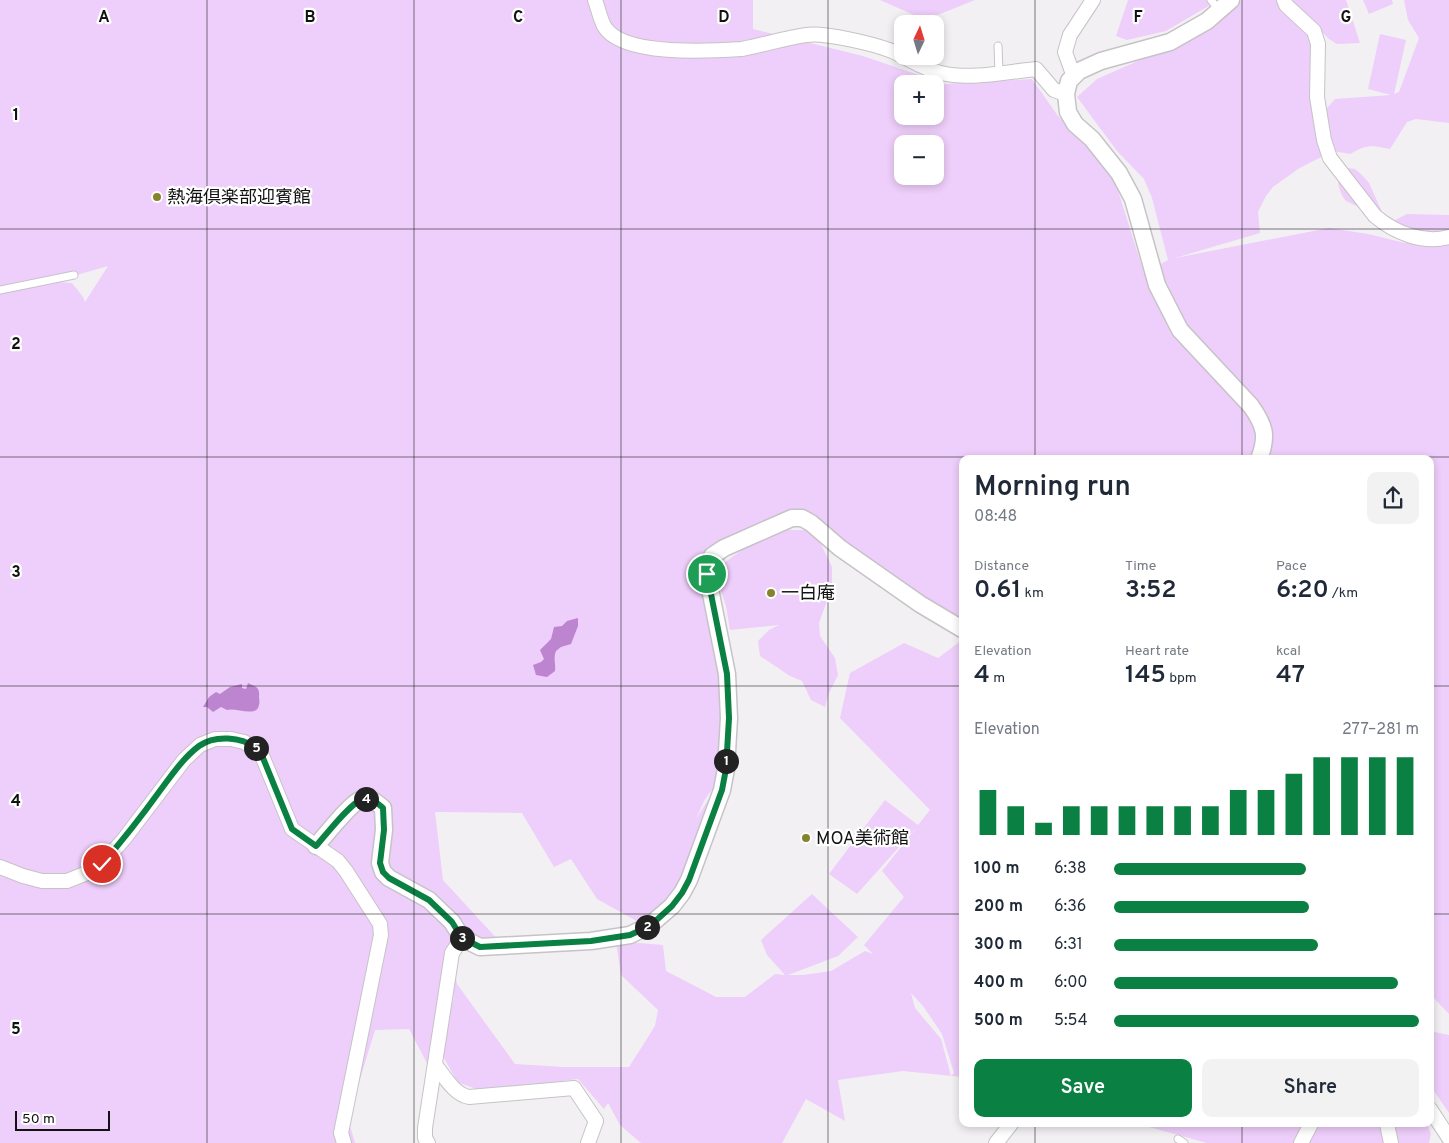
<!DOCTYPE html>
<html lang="en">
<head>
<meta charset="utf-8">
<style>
	body { margin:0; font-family:Overpass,"Noto Sans JP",sans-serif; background:#f2f2f3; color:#1f2937; height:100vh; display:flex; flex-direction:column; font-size:19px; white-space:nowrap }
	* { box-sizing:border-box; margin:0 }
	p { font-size:16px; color:#747a83 }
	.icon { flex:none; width:28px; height:28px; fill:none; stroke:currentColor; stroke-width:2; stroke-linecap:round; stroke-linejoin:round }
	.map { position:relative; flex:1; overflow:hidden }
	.side { position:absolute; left:959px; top:455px; width:475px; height:672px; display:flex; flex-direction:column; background:#fff; border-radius:10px; box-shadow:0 2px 8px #0003 }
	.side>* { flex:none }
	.needle { width:32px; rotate:4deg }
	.buttons { position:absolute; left:894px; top:15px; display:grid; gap:10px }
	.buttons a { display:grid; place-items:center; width:50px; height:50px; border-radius:10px; background:#fff; box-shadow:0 2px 8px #0003; font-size:25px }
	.scale { position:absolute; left:15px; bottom:12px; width:95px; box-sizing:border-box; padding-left:5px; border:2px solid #131213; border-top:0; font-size:14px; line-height:18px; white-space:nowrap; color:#131213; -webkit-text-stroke:4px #fff; paint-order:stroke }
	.pin { position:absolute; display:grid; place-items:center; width:42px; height:42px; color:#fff; margin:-21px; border:2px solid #fff; border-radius:50%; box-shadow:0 1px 5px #0007 }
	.km { position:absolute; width:25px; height:25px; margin:-12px; border-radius:50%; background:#222; color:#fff; font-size:14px; line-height:25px; text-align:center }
	.round { display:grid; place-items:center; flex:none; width:52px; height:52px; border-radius:10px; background:#f2f2f3 }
	.headline { display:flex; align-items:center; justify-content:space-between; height:85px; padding:0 15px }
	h1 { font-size:28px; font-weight:600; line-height:38px }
	.figures { display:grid; grid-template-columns:repeat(3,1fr); gap:8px; height:85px; padding:5px 15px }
	.figures div { display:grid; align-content:center }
	.figures b { font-size:25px; font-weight:600 }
	.figures small { font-size:14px; font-weight:400 }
	.figures p { font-size:14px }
	.chart { height:140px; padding:10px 15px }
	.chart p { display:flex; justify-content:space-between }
	.chart svg { width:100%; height:90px; margin-top:5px; stroke:#0b8043; stroke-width:6 }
	.button { display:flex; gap:10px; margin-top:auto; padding:10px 15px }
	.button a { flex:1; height:58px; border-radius:10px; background:#0b8043; color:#fff; font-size:20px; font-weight:600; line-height:58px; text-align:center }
	.button a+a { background:#f2f2f3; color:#1f2937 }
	ul { padding:0 15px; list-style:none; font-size:16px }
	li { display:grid; grid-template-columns:80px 60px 1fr; align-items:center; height:38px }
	li i { height:12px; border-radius:6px; background:#0b8043 }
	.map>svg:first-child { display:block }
	.green { fill:#eecefa; fill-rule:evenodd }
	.water { fill:#bd85d0 }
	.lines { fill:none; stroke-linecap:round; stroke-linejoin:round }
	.service-casing { stroke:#c6c3c7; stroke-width:9 }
	.minor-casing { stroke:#c6c3c7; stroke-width:16 }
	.tertiary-casing { stroke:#c6c3c7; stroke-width:19 }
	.service { stroke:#fff; stroke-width:7 }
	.minor { stroke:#fff; stroke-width:14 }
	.tertiary { stroke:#fff; stroke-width:16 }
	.route-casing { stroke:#fff; stroke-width:10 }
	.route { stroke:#0b8043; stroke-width:6 }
	.grid { fill:none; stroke:#131213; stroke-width:1; stroke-opacity:0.55 }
	.poi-dot { fill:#86832c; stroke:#fff; stroke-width:2 }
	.labels { text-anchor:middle; stroke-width:4.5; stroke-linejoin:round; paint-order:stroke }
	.poi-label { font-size:18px; fill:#131213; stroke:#fff; text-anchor:start }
	.grid-label { font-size:16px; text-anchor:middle; font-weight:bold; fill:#131213; stroke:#fff; stroke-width:4.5; stroke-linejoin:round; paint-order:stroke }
</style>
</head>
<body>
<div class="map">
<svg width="1449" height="1143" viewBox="0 0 1449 1143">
	<rect width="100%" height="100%" fill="#f3f0f4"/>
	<g class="green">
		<path d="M 0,0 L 753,0 L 753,29 L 863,56 L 945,84 L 1032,79 L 1058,116 L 1113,175 L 1144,273 L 1168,260 L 1152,198 L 1144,179 L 1117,151 L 1077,97 L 1097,79 L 1215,27 L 1242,0 L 1287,0 L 1311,38 L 1323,156 L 1298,169 L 1273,187 L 1266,196 L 1258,212 L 1260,233 L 1175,258 L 1329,228 L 1368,234 L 1405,243 L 1449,245 L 1449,1014 L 1430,994 L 1430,459 L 962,459 L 962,623 L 842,541 L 806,513 L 713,546 L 725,688 L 726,769 L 704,801 L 696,819 L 715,789 L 689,880 L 642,924 L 597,899 L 571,859 L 554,867 L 522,813 L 435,812 L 443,880 L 500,942 L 450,944 L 457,984 L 515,1064 L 564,1067 L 629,1067 L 655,1026 L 658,1010 L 621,975 L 616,941 L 663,945 L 666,971 L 716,997 L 745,997 L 775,974 L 785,975 L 767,955 L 761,940 L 812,894 L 858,937 L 838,956 L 788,975 L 803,975 L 831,971 L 865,951 L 873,954 L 864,945 L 904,897 L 882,871 L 917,827 L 857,894 L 829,874 L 885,800 L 918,825 L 930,810 L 840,718 L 850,673 L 904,643 L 938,658 L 962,640 L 962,1077 L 903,1071 L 838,1080 L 845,1121 L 806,1099 L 782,1143 L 641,1143 L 620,1125 L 608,1103 L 604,1109 L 578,1079 L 482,1091 L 457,1082 L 441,1052 L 455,992 L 429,1067 L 409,1029 L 375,1030 L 348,1119 L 355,1143 L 0,1143 ZM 902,84 L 935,84 L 935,116 L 902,116 ZM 902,144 L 935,144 L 935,176 L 902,176 ZM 108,266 L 85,302 L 83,297 L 72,283 L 57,282 L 35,287 ZM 911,993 L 923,1006 L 942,1034 L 954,1073 L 951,1076 L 941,1039 L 915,1008 Z"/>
		<polygon points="880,0 975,0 925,20"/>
		<polygon points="1128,0 1216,0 1217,1 1166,31 1127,40 1116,36"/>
		<polygon points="1290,0 1346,0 1360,43 1337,44 1329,39"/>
		<polygon points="1363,0 1392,0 1393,4 1369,14"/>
		<path d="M 1404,0 L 1449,0 L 1449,123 L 1416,119 L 1407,122 L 1390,149 C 1371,145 1367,144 1350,154 L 1333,151 L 1327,125 L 1327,108 L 1335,99 L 1391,95 L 1368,89 L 1380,34 L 1406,40 L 1394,94 L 1399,92 L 1419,38 L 1408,20 Z"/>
		<path d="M 1340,167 L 1355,169 L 1362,175 L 1369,183 L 1382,212 L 1395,220 L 1407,214 L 1449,215 L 1449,231 L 1414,233 L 1346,201 C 1339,193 1338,183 1337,173 Z"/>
		<path d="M 787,530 L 805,530 L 821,544 L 832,567 L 832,587 L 819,623 L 820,636 L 835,658 L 838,675 L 829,693 L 825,707 L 811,700 L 802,681 L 790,676 L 760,656 L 758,641 L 769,630 L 779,625 L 730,630 L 726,606 L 718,582 L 720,566 C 741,550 760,536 787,530 Z"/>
		<polygon points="1430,1031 1449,1035 1449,1113 1430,1085"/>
		<polygon points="1138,1124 1427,1124 1431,1134 1429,1143 1207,1143"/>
	</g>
	<g class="water">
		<path d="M 578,618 L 578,626 L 571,644 L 561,647 L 556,651 C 553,658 556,664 555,671 L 547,677 L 536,675 L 533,665 L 541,662 L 544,659 L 540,650 L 551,639 L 554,627 L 562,626 L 567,621 Z"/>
		<path d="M 248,683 C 256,687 260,687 259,697 C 259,699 260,702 259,705 C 257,718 235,707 227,710 L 221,707 L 213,712 L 207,707 L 203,707 L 209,697 L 216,692 L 220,694 L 230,687 L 242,684 L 242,688 L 246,689 Z"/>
	</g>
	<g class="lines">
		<g class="service-casing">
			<g id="service">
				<polyline points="1211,0 1220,11"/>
				<polyline points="998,46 999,73"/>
				<polyline points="0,290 74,275"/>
				<polyline points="1178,1139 1184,1143"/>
			</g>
		</g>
		<g class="minor-casing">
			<g id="minor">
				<path d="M 595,0 C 598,8 600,18 604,26 C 622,57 711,51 742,49 C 763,45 785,38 806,35 C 824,32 874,44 892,51 C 908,58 923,69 941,73 C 971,80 1006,72 1036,69 L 1054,90 L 1066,94"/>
				<path d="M 1284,0 L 1286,5 L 1314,31 L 1318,44 L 1317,97 L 1324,140 L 1330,158 L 1375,216 C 1395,233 1423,244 1449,237"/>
				<polyline points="1074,77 1065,52 1070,35 1093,0"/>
				<polyline points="0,867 23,876 42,881 67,881 87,873 102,864 124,839 184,760 200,745 215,739 231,739 244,742 256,749 263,758 292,829 338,861 346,871 380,924 381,935 341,1133 344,1143"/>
				<path d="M 436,1066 C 445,1077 454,1094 469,1097 L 574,1088 L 596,1121 L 588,1143"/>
				<polyline points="1430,1109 1449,1138"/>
				<polyline points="1387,1124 1391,1143"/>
				<polyline points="428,1143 425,1138 425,1128 452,953 462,938"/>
				<polyline points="996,1143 1011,1124"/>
				<polyline points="1301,1143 1311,1124"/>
			</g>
		</g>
		<g class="tertiary-casing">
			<g id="tertiary">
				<path d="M 1231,0 L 1207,21 L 1170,42 L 1101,61 L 1079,71 L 1069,81 L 1066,94 L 1068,112 L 1075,124 L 1092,139 L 1119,173 L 1133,199 L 1157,285 L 1180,330 L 1251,406 C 1265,426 1268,436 1259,459"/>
				<path d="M 316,846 C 325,836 351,802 362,799 C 371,797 377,803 383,808 L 384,830 L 380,863 L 383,872 L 389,878 L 429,900 L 452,922 L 462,938 L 480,947 L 591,941 L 630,935 L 650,925 L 672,906 L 682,893 L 689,880 L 722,790 L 726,769 L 729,718 L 727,674 L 707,574 L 712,556 L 724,548 L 792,518 L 802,518 L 811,523 L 840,548 L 920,604 L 962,629"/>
			</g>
		</g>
		<use href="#service" class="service"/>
		<use href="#minor" class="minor"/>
		<use href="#tertiary" class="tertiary"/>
	</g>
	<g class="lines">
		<g class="route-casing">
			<path id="route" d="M 102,864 C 122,841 141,817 159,792 C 171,776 183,758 199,746 C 214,735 243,736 256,749 C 259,751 261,755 263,758 L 292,829 L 316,846 C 325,836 351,802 363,799 C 371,797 377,803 383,808 L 384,830 L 380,863 L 383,872 L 389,878 L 429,900 L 452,922 L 462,938 L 480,947 L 591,941 L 630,935 L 650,926 L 672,906 L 682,893 L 689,880 L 722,790 L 726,769 L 729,718 L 727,674 L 707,574"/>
		</g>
		<use href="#route" class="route"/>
	</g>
	<path class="grid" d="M 207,0 L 207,1143M 414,0 L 414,1143M 621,0 L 621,1143M 828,0 L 828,1143M 1035,0 L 1035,459M 1242,0 L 1242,459M 0,229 L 1449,229M 0,457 L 1449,457M 0,686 L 962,686M 1430,686 L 1449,686M 0,914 L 962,914M 1430,914 L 1449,914M 1035,1124 L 1035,1143M 1242,1124 L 1242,1143"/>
	<g class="poi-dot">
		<circle cx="157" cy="197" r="5"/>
		<circle cx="771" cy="593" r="5"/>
		<circle cx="806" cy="838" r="5"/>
	</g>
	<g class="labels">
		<g class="poi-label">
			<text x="167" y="203">熱海倶楽部迎賓館</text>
			<text x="781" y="599">一白庵</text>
			<text x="816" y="844">MOA美術館</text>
		</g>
	</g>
	<g class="grid-label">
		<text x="104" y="22">A</text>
		<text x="310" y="22">B</text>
		<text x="518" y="22">C</text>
		<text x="724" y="22">D</text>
		<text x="1138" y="22">F</text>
		<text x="1346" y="22">G</text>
		<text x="16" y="120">1</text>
		<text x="16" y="349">2</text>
		<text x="16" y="577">3</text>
		<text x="16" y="806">4</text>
		<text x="16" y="1034">5</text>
	</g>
</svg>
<div class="buttons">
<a><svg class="needle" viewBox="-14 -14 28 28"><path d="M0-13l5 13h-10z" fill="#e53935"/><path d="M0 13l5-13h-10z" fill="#747a83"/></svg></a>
<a>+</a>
<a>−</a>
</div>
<div class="scale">50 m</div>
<div class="pin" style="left:707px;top:574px;background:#1e9e55"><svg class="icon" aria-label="arrive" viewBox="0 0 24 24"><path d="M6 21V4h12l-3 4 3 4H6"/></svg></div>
<div class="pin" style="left:102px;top:864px;background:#d93025"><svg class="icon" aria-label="check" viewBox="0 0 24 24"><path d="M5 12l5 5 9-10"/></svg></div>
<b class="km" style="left:726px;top:761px">1</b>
<b class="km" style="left:647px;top:927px">2</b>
<b class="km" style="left:462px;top:938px">3</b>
<b class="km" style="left:366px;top:799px">4</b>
<b class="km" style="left:256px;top:748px">5</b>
<section class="side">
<div class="headline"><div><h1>Morning run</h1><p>08:48</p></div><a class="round"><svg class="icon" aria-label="share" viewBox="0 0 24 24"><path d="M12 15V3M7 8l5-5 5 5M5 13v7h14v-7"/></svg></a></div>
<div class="figures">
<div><p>Distance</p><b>0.61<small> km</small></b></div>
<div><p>Time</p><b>3:52</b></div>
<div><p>Pace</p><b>6:20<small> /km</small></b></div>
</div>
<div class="figures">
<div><p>Elevation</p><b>4<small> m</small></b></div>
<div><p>Heart rate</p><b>145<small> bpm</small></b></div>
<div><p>kcal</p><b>47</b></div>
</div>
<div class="chart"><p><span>Elevation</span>277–281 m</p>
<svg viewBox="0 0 160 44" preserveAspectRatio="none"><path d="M5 44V22M15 44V30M25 44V38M35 44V30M45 44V30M55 44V30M65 44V30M75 44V30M85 44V30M95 44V22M105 44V22M115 44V14M125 44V6M135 44V6M145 44V6M155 44V6"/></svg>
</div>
<ul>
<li><b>100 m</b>6:38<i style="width:63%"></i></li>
<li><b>200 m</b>6:36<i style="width:64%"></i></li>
<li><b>300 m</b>6:31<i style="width:67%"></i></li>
<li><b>400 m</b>6:00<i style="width:93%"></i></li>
<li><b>500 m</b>5:54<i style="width:100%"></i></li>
</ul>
<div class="button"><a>Save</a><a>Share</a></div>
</section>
</div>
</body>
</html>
